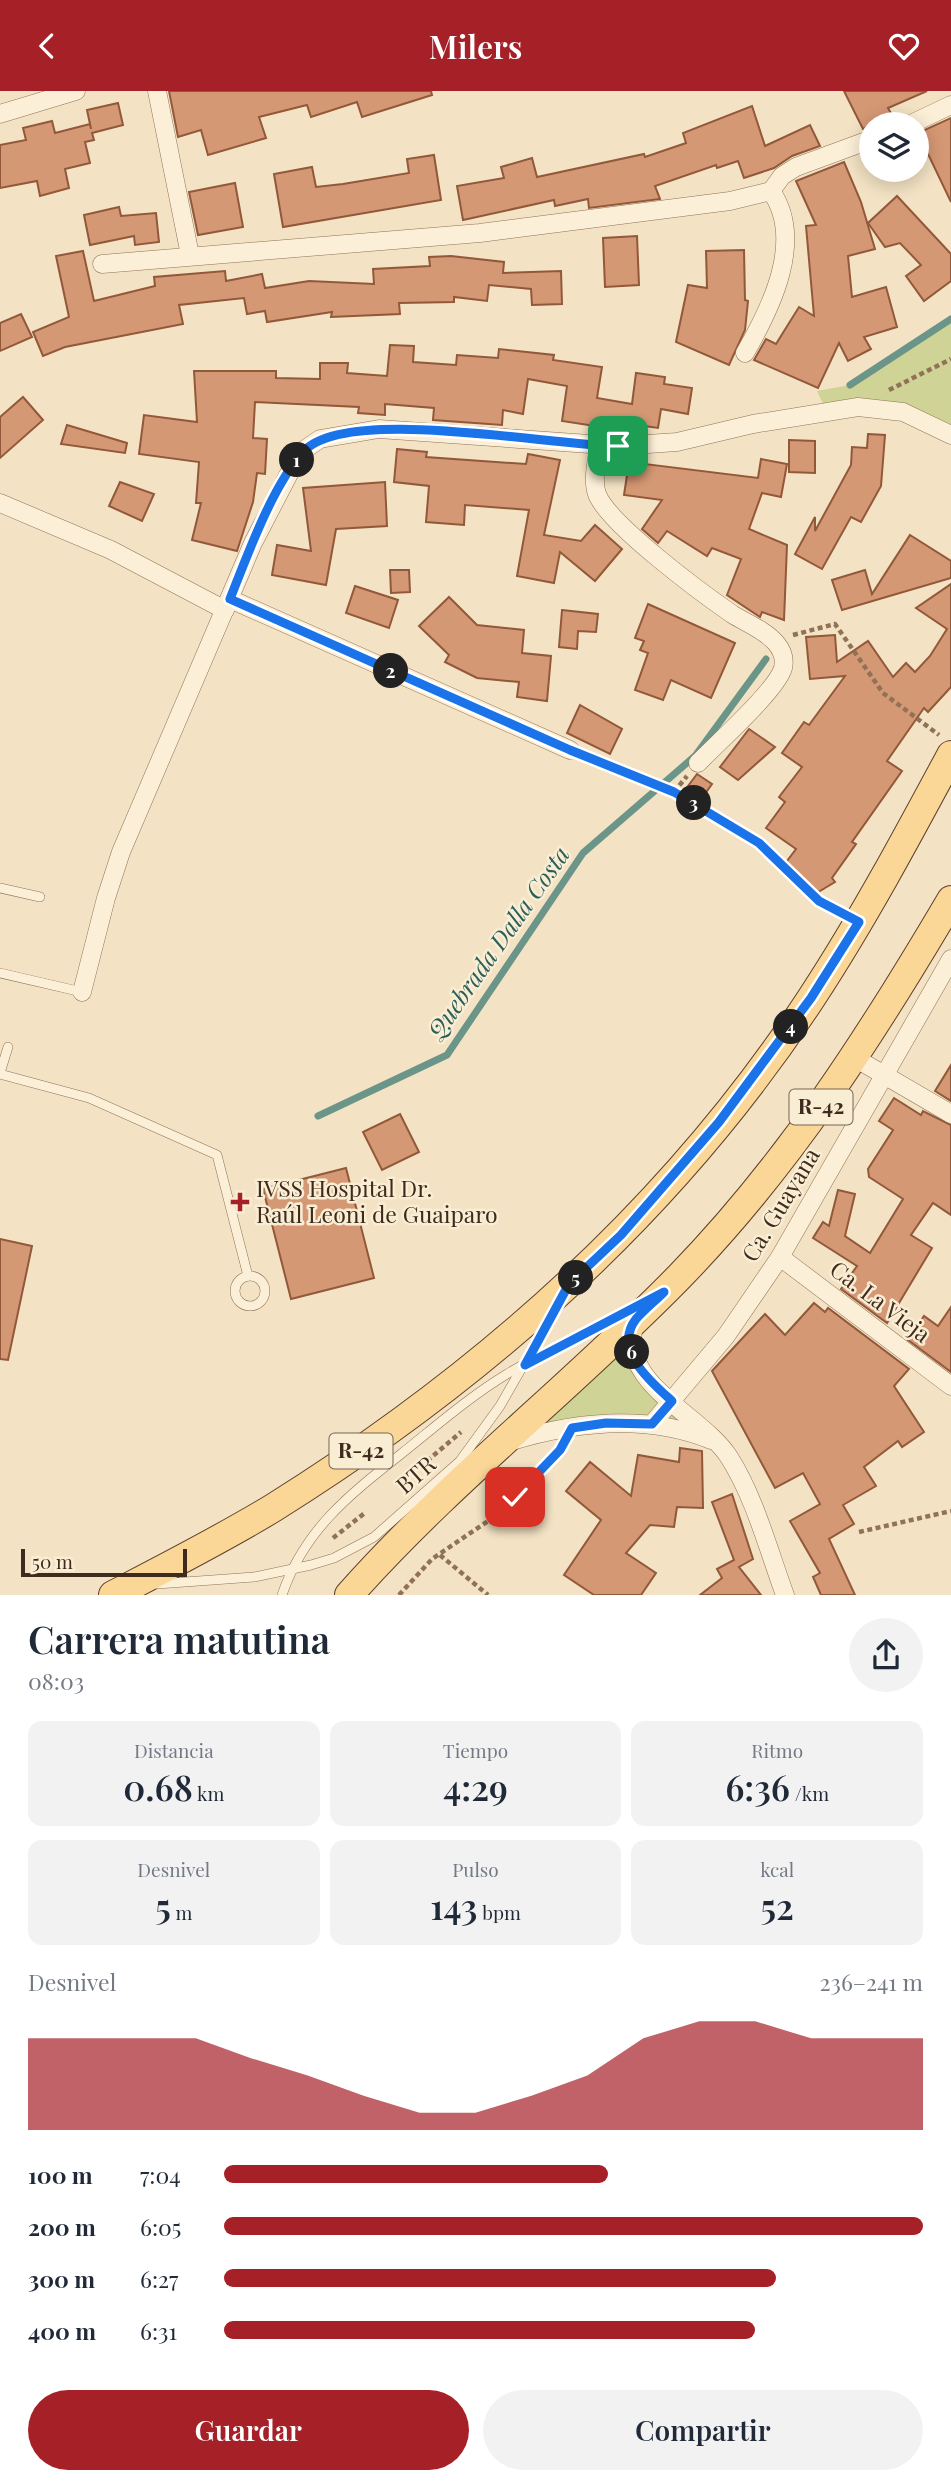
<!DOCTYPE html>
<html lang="es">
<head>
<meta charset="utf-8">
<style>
	body { margin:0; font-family:"Playfair Display",serif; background:#f2f2f3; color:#1f2937; height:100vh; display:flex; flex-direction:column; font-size:26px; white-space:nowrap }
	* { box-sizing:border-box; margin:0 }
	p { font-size:23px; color:#747a83 }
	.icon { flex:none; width:38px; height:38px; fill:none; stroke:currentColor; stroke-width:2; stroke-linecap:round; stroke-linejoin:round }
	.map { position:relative; height:1504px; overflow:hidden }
	.details { display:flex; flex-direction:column; background:#fff; flex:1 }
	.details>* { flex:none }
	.fabs { position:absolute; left:859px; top:21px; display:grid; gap:14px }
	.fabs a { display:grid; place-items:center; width:70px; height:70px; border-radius:50%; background:#fff; box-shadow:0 4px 18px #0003; font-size:35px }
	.scale { position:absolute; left:21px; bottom:18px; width:166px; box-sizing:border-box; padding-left:7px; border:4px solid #3e2b1d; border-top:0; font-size:19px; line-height:24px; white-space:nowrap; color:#3e2b1d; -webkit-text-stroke:5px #f9edd4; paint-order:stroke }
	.pin { position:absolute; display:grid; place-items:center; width:60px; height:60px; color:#fff; margin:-30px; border-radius:14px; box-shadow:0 4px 10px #0006 }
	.km { position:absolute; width:35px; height:35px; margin:-18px; border-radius:50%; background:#222; color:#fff; font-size:19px; line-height:35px; text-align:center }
	.round { display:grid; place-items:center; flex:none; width:74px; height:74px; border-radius:37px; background:#f2f2f3 }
	.headline { display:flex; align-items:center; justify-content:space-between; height:119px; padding:0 28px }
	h1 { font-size:38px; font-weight:600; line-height:52px }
	.figures { display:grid; grid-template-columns:repeat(3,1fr); gap:10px; height:119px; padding:7px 28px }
	.figures div { display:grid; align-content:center; border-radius:14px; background:#f2f2f3; text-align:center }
	.figures b { font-size:35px; font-weight:600 }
	.figures small { font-size:19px; font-weight:400 }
	.figures p { font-size:19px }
	.chart { height:196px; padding:14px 28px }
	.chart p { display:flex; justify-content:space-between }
	.chart svg { width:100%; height:126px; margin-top:7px; fill:#a62028; opacity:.7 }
	.primary-button { display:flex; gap:14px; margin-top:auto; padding:14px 28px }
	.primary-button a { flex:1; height:80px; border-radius:42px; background:#a62028; color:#fff; font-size:28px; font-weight:600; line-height:80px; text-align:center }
	.primary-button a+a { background:#f2f2f3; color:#1f2937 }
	ul { padding:0 28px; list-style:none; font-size:23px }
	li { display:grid; grid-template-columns:112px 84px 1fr; align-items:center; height:52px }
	li i { height:18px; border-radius:9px; background:#a62028 }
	header { display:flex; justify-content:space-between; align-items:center; height:91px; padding:0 28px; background:#a62028; color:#fff; font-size:32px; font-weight:600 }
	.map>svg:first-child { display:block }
	.green { fill:#cfd395 }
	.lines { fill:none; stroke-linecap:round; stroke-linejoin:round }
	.stream { stroke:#6b9588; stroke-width:7 }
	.building { fill:#d59874; stroke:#92583a; stroke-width:2 }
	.service-casing { stroke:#907257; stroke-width:10 }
	.minor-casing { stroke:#907257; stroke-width:19 }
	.primary-casing { stroke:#5d402c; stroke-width:30 }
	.path { stroke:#907257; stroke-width:4.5; stroke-dasharray:5 3.5; stroke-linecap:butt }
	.service { stroke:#fcefd7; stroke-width:9 }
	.minor { stroke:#fcefd7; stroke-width:18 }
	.primary { stroke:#fad697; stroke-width:28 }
	.route-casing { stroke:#fff; stroke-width:14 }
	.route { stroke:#1a73e8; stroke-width:9 }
	.poi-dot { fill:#a62028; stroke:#f9edd4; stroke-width:2.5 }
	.labels { text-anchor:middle; stroke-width:5; stroke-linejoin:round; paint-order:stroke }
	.shield { fill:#f9edd4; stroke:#766554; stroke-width:2 }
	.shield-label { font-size:21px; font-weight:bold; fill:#3e2b1d }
	.poi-label { font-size:23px; fill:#3e2b1d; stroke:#f9edd4; text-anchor:start }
	.street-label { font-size:23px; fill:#3e2b1d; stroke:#f9edd4 }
	.water-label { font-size:24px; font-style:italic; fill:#2a5f59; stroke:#f9edd4 }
</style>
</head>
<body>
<header><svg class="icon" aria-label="back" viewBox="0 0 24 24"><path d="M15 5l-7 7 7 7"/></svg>Milers<svg class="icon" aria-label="heart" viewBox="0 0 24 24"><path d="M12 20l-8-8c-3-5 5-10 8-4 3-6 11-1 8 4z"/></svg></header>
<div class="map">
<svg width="951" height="1504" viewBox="0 0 951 1504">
	<rect width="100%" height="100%" fill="#f3e2c3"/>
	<g class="green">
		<polygon points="951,228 951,344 928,332 826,319 817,300 850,294"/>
		<polygon points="635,1230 632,1262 718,1352 628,1336 501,1353"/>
	</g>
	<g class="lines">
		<g class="stream">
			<polyline points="850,294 951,228"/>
			<polyline points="318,1025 447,964 583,762 695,665 766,568"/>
		</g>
	</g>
	<g class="building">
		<polygon points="169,0 431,0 432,4 362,26 357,11 311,26 307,14 259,26 266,47 208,64 201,39 178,46"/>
		<polygon points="844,0 927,0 888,17 892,24 863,38"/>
		<polygon points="118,12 123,34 92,42 94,49 85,51 90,72 65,78 69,97 40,105 37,90 0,97 0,54 26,49 23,37 52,30 55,42 90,33 91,38 87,19"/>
		<polygon points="752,15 765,55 810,34 820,55 792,65 774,77 744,87 738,70 717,77 716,74 655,95 660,108 589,117 588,108 555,115 554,109 463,129 457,95 504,87 501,76 532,67 537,86 644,63 645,66 686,52 683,42"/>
		<polygon points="951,27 951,111 918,42"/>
		<polygon points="434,64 441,109 283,136 274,83 312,76 316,96 343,93 409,82 407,68"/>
		<polygon points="844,71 861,111 875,158 848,165 852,206 886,196 897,236 864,246 871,258 848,270 839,252 818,297 754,269 766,248 776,253 799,216 814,225 806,135 816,134 796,90"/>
		<polygon points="235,92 243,136 198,144 189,101"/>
		<polygon points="897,105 951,163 951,190 924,210 906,185 921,174 900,152 885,156 868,132"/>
		<polygon points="119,116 121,125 156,122 159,151 135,154 134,145 90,154 84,124"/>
		<polygon points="637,145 639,194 605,196 603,147"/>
		<polygon points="744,159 745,209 748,210 745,239 729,274 676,251 688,194 707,197 706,160"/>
		<polygon points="83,160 94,210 155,195 154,186 225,180 226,190 262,183 265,197 309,190 374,193 373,178 430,175 429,166 451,165 504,171 503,182 561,180 562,213 532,214 531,198 489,194 487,210 454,206 454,211 399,212 400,223 331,226 332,221 267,231 265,220 247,223 244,207 179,214 183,233 65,256 43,265 33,241 69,226 56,165"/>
		<polygon points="21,223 32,246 0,260 0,232"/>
		<polygon points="390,254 414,255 413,271 456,274 457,264 498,267 499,258 554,264 553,269 602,276 597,307 632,313 636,282 665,286 664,293 692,297 688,323 661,318 658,337 629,333 628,340 562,330 567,295 528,288 523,323 503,319 502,334 433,329 434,317 385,313 385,324 358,322 359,316 255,311 253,347 267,348 265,383 257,382 253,411 237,460 192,449 201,412 196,412 199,371 139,363 144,324 197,331 194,280 276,280 276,287 320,288 320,272 348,272 347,282 387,285"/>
		<polygon points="23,306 43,329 0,367 0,326"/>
		<polygon points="67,334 127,352 125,362 61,353"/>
		<polygon points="868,343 885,344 881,395 861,431 851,426 822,478 795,463 815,426 815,440 851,374 852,356 867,357"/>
		<polygon points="789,349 815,350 815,382 789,381"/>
		<polygon points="397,358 427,361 426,366 526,373 528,363 560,369 544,444 581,450 595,434 622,458 595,490 560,461 554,492 517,485 529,419 465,414 464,434 426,431 429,395 394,391"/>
		<polygon points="761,368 787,373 781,406 762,402 749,438 787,454 784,529 762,521 760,526 727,504 741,468 712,457 707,465 667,440 658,452 642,438 662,409 624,404 629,371 758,387"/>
		<polygon points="120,391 154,403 142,430 109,415"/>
		<polygon points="385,391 387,435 336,438 326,494 272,484 277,454 311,460 303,397"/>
		<polygon points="910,444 951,470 951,487 842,519 832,489 865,479 872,503"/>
		<polygon points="390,479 409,479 410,501 391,502"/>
		<polygon points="951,493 951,596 928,621 924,617 887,670 902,680 852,751 856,753 832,787 835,791 815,803 807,791 784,774 796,758 766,737 785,711 779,706 802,676 782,662 804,631 809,634 845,585 810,588 806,546 835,544 837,571 868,550 893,586 906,572 915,581 930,565 947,538 916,517"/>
		<polygon points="355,495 398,509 389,537 346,522"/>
		<polygon points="449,506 477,534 524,539 522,562 551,565 547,610 517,606 519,591 477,587 445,571 449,564 419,535"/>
		<polygon points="648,513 735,552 711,607 671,589 663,609 635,599 648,562 640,559 644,550 635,547"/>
		<polygon points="562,519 598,523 596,541 578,540 577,558 559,556"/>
		<polygon points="580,614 622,638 610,663 567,642"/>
		<polygon points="749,638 775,656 738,689 720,676"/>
		<polygon points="697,683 712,693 700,710 685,699"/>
		<polygon points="951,974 951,1010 935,1000"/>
		<polygon points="894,1007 921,1024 923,1020 951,1034 951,1124 933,1112 911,1144 932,1157 887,1232 841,1198 857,1175 813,1147 823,1131 829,1135 838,1099 855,1103 845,1145 870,1162 903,1108 869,1086 868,1078 893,1039 879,1030"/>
		<polygon points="400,1023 419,1061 382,1079 363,1041"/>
		<polygon points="346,1077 374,1187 291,1208 263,1098"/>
		<polygon points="0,1148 32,1155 8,1269 0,1268"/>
		<polygon points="814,1212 825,1221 828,1217 909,1278 894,1295 924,1341 902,1356 898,1350 864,1376 876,1395 843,1414 854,1433 829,1448 855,1504 821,1504 813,1486 820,1482 790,1430 820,1413 803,1382 775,1397 712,1280 765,1223 785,1244"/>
		<polygon points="951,1216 951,1281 908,1249 924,1225 938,1235"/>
		<polygon points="680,1357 702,1360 703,1417 677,1416 674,1436 650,1434 626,1462 656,1482 641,1504 594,1504 564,1484 601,1429 566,1400 590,1371 631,1405 638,1364 679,1371"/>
		<polygon points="732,1403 753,1468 739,1476 761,1504 700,1504 722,1487 717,1478 734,1469 712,1411"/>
	</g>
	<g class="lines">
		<g class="service-casing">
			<g id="service">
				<polyline points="0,797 40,806"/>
				<polyline points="0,882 82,901"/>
				<polyline points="0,982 8,956"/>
				<polyline points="0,983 89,1007 217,1064 248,1185"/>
				<circle cx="250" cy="1200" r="15"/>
				<polyline points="157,1493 254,1486 311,1474 334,1467 374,1446 460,1370 500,1315 555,1219"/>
				<path d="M 282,1504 C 304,1439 349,1404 401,1363 C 435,1336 469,1306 507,1283 C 547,1259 590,1240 631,1219"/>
			</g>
		</g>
		<g class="minor-casing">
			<g id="minor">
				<polyline points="157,0 190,164"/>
				<polyline points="0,23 76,0"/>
				<polyline points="911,33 951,14"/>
				<polyline points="102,173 480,142 730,110 771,100 782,85 796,76 872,48"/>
				<path d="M 745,262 C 771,217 805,149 771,100"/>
				<path d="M 599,355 C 597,370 592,389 597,403 C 608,433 703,503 732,523 C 746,532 765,539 776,552 C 782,559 785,568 783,577 C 777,599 716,653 698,672"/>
				<polyline points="0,412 111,459 225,519"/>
				<polyline points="230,508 570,659"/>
				<polyline points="82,901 106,807 121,761 253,452 293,375 304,359 320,348 379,338 618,355 677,351 753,333 858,316 903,321 951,344"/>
				<polyline points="855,967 951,1023"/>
				<polyline points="780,1166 951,1295"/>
				<path d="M 635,1230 C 615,1292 700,1322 729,1366 C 755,1407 768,1458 785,1504"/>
				<polyline points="652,1333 726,1245 780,1166 951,868"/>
				<path d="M 509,1351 C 574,1331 647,1323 711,1349"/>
			</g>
		</g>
		<g class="primary-casing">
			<g id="primary">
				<path d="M 113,1504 C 167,1476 222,1448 273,1417 C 486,1284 674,1117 812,906 C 863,828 907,746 951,664"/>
				<path d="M 349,1504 C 451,1389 573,1295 680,1185 C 789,1073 872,943 951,809"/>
			</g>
		</g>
		<g class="path">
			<polyline points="889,299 951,268"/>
			<polyline points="793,544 835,533 883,602 939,644"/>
			<path d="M 587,666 C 646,688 709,712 758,752 C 786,774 806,807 839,822"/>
			<polyline points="674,701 687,685"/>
			<polyline points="427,1370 461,1341"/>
			<polyline points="859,1441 951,1420"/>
			<polyline points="333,1447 366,1421"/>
			<polyline points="440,1464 488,1504"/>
			<polyline points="399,1504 432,1468 494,1426 561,1358"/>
		</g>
		<use href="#service" class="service"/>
		<use href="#minor" class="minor"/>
		<use href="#primary" class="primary"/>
	</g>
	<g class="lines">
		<g class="route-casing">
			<path id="route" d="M 515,1406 L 560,1359 L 572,1337 L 606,1332 L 652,1333 L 672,1310 C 652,1292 612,1259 636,1228 C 644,1219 655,1210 664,1201 L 525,1274 L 569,1193 L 621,1144 L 719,1031 L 811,907 L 859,831 L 819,810 L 759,752 L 674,701 L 570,659 L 230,508 C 247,465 273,393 304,360 C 347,314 552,355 618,355"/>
		</g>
		<use href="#route" class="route"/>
	</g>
	<path class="poi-dot" d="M236.5 1100.5h7v7h7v7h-7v7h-7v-7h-7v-7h7z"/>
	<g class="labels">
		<g class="shield">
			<rect x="789.5" y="998.5" width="63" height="35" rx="5"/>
			<rect x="329.5" y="1342.5" width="63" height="35" rx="5"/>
		</g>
		<g class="shield-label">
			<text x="821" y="1023">R-42</text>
			<text x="361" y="1367">R-42</text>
		</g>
		<g class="poi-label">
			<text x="256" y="1106">IVSS Hospital Dr.<tspan x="256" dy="26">Raúl Leoni de Guaiparo</tspan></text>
		</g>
		<g class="street-label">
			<text transform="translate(781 1114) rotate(-59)" y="8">Ca. Guayana</text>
			<text transform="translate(880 1211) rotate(37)" y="8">Ca. La Vieja</text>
			<text transform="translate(416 1384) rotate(-41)" y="8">BTR</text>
		</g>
		<g class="water-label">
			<text transform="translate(499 852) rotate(-55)" y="8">Quebrada Dalla Costa</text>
		</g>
	</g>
</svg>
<div class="fabs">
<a><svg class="icon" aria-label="layers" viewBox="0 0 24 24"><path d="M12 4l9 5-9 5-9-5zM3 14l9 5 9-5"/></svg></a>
</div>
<div class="scale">50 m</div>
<div class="pin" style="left:618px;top:355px;background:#1e9e55"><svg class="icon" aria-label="arrive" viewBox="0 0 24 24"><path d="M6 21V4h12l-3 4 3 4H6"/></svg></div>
<div class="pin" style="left:515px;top:1406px;background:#d93025"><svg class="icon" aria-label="check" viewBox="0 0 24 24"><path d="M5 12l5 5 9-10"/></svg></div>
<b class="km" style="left:297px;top:369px">1</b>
<b class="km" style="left:391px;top:580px">2</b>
<b class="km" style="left:694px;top:712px">3</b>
<b class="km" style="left:791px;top:936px">4</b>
<b class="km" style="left:576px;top:1187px">5</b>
<b class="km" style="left:632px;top:1261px">6</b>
</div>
<section class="details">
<div class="headline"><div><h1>Carrera matutina</h1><p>08:03</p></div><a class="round"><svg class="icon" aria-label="share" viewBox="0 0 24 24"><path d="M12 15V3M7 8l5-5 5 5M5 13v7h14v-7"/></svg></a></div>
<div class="figures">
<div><p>Distancia</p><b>0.68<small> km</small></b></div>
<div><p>Tiempo</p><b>4:29</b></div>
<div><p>Ritmo</p><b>6:36<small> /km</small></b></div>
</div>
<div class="figures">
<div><p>Desnivel</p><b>5<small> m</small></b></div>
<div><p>Pulso</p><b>143<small> bpm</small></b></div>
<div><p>kcal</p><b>52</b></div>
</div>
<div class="chart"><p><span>Desnivel</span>236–241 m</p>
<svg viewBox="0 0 160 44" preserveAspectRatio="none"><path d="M0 44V12L10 12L20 12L30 12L40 19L50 25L60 32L70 38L80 38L90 32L100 25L110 12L120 6L130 6L140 12L150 12L160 12V44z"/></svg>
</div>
<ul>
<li><b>100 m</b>7:04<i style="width:55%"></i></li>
<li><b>200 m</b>6:05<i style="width:100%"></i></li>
<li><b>300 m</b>6:27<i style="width:79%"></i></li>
<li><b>400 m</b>6:31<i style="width:76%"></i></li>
</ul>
<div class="primary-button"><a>Guardar</a><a>Compartir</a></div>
</section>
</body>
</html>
